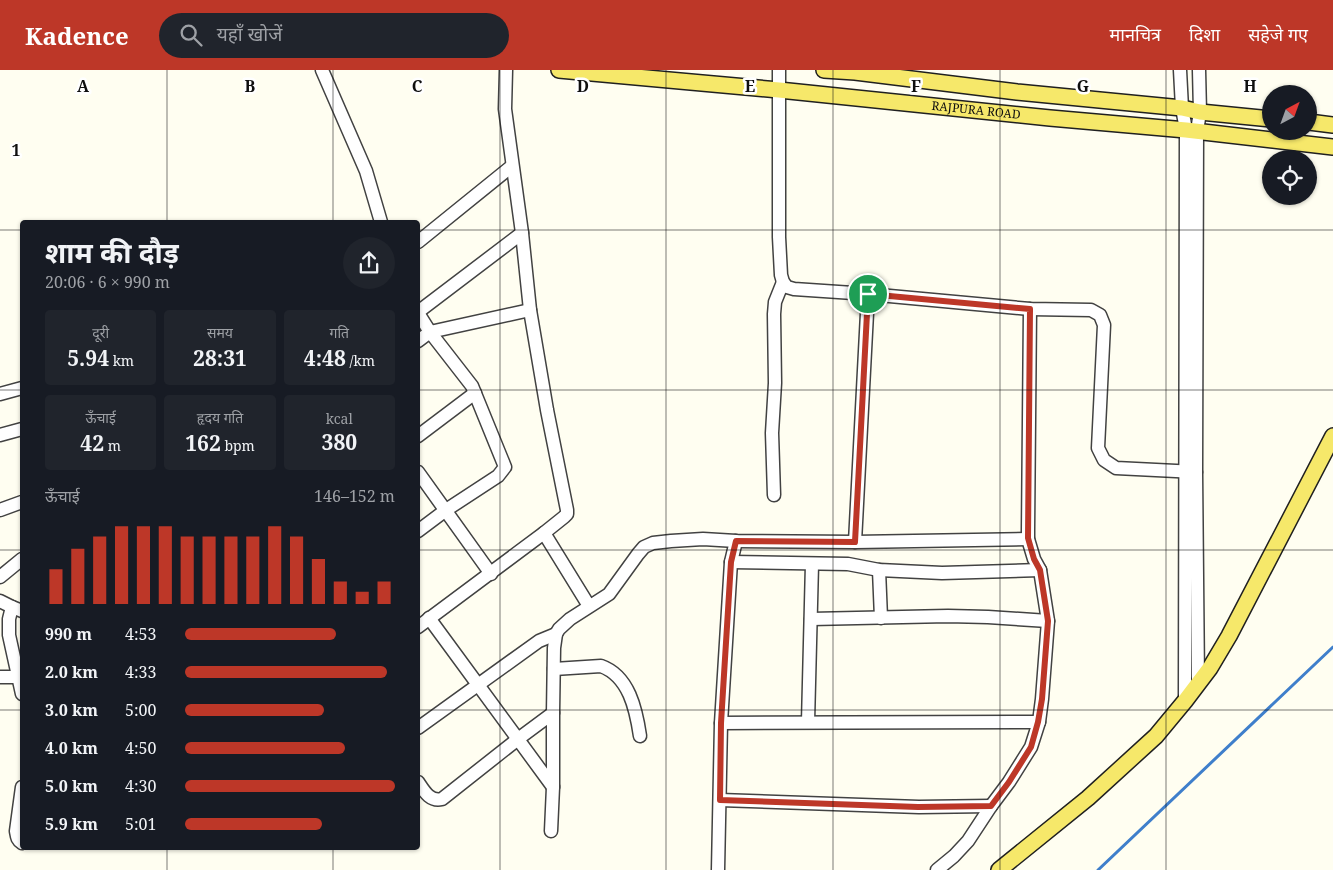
<!DOCTYPE html>
<html lang="hi">
<head>
<meta charset="utf-8">
<style>
	body { margin:0; font-family:"Noto Serif","Noto Sans Devanagari",serif; background:#20242c; color:#f1f3f6; height:100vh; display:flex; flex-direction:column; font-size:19px; white-space:nowrap }
	* { box-sizing:border-box; margin:0 }
	p { font-size:16px; color:#9ea1a6 }
	.icon { flex:none; width:28px; height:28px; fill:none; stroke:currentColor; stroke-width:2; stroke-linecap:round; stroke-linejoin:round }
	.map { position:relative; flex:1; overflow:hidden }
	.sheet { position:absolute; left:20px; top:150px; width:400px; height:630px; display:flex; flex-direction:column; background:#171b24; border-radius:5px; box-shadow:0 1px 4px #0004 }
	.sheet>* { flex:none }
	.needle { width:32px; rotate:41deg }
	.buttons { position:absolute; left:1262px; top:15px; display:grid; gap:10px }
	.buttons a { display:grid; place-items:center; width:55px; height:55px; border-radius:50%; background:#171b24; box-shadow:0 1px 4px #0004; font-size:25px }
	.pin { position:absolute; display:grid; place-items:center; width:42px; height:42px; color:#fff; margin:-21px; border:2px solid #fff; border-radius:50%; box-shadow:0 1px 5px #0007 }
	.round { display:grid; place-items:center; flex:none; width:52px; height:52px; border-radius:26px; background:#20242c }
	.head { display:flex; align-items:center; justify-content:space-between; height:85px; padding:0 25px }
	h1 { font-size:28px; font-weight:700; line-height:38px }
	.figures { display:grid; grid-template-columns:repeat(3,1fr); gap:8px; height:85px; padding:5px 25px }
	.figures div { display:grid; align-content:center; border-radius:5px; background:#20242c; text-align:center }
	.figures b { font-size:21px; font-weight:700 }
	.figures small { font-size:14px; font-weight:400 }
	.figures p { font-size:14px }
	.chart { height:140px; padding:10px 25px }
	.chart p { display:flex; justify-content:space-between }
	.chart svg { width:100%; height:90px; margin-top:5px; stroke:#bd3728; stroke-width:6 }
	ul { padding:0 25px; list-style:none; font-size:16px }
	li { display:grid; grid-template-columns:80px 60px 1fr; align-items:center; height:38px }
	li i { height:12px; border-radius:6px; background:#bd3728 }
	header { display:flex; align-items:center; gap:30px; box-sizing:border-box; height:70px; padding:0 25px; background:#bd3728; color:#fff }
	header strong { font-size:24px }
	nav { display:flex; gap:28px; margin-inline-start:auto; font-size:18px }
	.search { width:350px; height:45px; background:#20242c; display:flex; align-items:center; gap:12px; box-sizing:border-box; padding:0 18px; border-radius:28px; color:#9ea1a6; font-size:19px }
	.map>svg:first-child { display:block }
	.lines { fill:none; stroke-linecap:round; stroke-linejoin:round }
	.stream { stroke:#3f7fcb; stroke-width:3 }
	.minor-casing { stroke:#424242; stroke-width:15 }
	.major-casing { stroke:#202020; stroke-width:18 }
	.minor { stroke:#fff; stroke-width:12 }
	.major { stroke:#f6e86a; stroke-width:15 }
	.route-casing { stroke:#fff; stroke-width:10 }
	.route { stroke:#bd3728; stroke-width:6 }
	.grid { fill:none; stroke:#0f0f0f; stroke-width:1; stroke-opacity:0.55 }
	.labels { text-anchor:middle; stroke-width:5; stroke-linejoin:round; paint-order:stroke }
	.street-label { font-size:12px; fill:#0f0f0f; stroke:#fff }
	.grid-label { font-size:16px; text-anchor:middle; font-weight:bold; fill:#0f0f0f; stroke:#fff; stroke-width:5; stroke-linejoin:round; paint-order:stroke }
</style>
</head>
<body>
<header>
<strong>Kadence</strong>
<div class="search"><svg class="icon" aria-label="search" viewBox="0 0 24 24"><circle cx="10" cy="10" r="6"/><path d="M15 15l6 6"/></svg>यहाँ खोजें</div>
<nav><a>मानचित्र</a><a>दिशा</a><a>सहेजे गए</a></nav>
</header>
<div class="map">
<svg width="1333" height="800" viewBox="0 0 1333 800">
	<rect width="100%" height="100%" fill="#fffef1"/>
	<g class="lines">
		<polyline class="stream" points="1098,800 1333,577"/>
		<g class="minor-casing">
			<g id="minor">
				<polyline points="322,0 366,101 381,152"/>
				<polyline points="779,0 779,167 781,205 783,212 787,217 794,219 868,224 1030,239 1091,240 1100,245 1104,255 1098,378 1104,390 1116,398 1196,402"/>
				<polyline points="1180,0 1182,38 1186,60 1185,631"/>
				<polyline points="418,172 512,96"/>
				<polyline points="418,242 522,163"/>
				<polyline points="418,243 430,262 472,316 505,397 498,406 446,440 418,461"/>
				<polyline points="418,271 430,262 530,240"/>
				<polyline points="0,324 22,318"/>
				<polyline points="0,365 22,359"/>
				<polyline points="418,366 475,323"/>
				<polyline points="418,402 491,504"/>
				<polyline points="774,425 772,363 775,313 774,244 775,232 783,212"/>
				<polyline points="0,440 22,432"/>
				<polyline points="544,463 589,536"/>
				<polyline points="855,472 868,224"/>
				<polyline points="731,492 848,494 879,500 942,503 1040,500"/>
				<polyline points="879,500 881,548"/>
				<polyline points="0,507 22,489"/>
				<polyline points="0,531 12,537 22,541"/>
				<polyline points="12,537 9,549 9,565 22,624"/>
				<polyline points="429,548 553,717"/>
				<polyline points="811,549 948,546 988,547 1048,551"/>
				<polyline points="418,557 544,463 564,447 567,444 567,440 547,340 530,240 522,163 505,39 506,0"/>
				<path d="M 554,599 L 601,596 C 629,606 636,639 640,666"/>
				<polyline points="0,607 18,607"/>
				<polyline points="1198,613 1196,402 1197,61 1200,42 1199,0"/>
				<polyline points="808,652 812,494"/>
				<polyline points="721,653 1039,652"/>
				<polyline points="418,658 539,571 556,564"/>
				<path d="M 418,712 C 424,721 430,732 442,729 L 518,669 L 553,643"/>
				<path d="M 22,717 L 16,761 C 17,767 17,770 22,773"/>
				<polyline points="720,730 919,737 991,736"/>
				<polyline points="551,761 553,717 553,643 554,578 556,564 559,559 570,549 609,524 638,484 644,477 653,473 671,471 703,469 736,471 855,472 1028,469"/>
				<polyline points="718,800 721,653 731,492 736,471"/>
				<polyline points="937,800 954,786 968,771 991,736 1009,712 1031,677 1039,652 1042,629 1048,551 1040,500 1034,489 1028,469 1028,461 1030,239"/>
			</g>
		</g>
		<g class="major-casing">
			<g id="major">
				<path id="s1" d="M 559,0 L 779,20 L 1050,48 L 1186,60 L 1333,77"/>
				<polyline points="824,0 855,2 1017,22 1182,38 1200,42 1271,49"/>
				<polyline points="1309,52 1333,55"/>
				<polyline points="999,800 1088,728 1156,666 1185,631 1210,598 1229,566 1333,366"/>
			</g>
		</g>
		<use href="#minor" class="minor"/>
		<use href="#major" class="major"/>
	</g>
	<g class="lines">
		<g class="route-casing">
			<polygon id="route" points="868,224 1030,239 1028,468 1034,489 1040,500 1048,551 1042,629 1038,652 1031,677 1009,712 991,736 918,737 720,730 721,653 731,492 736,471 855,472"/>
		</g>
		<use href="#route" class="route"/>
	</g>
	<path class="grid" d="M 167,0 L 167,152M 333,0 L 333,152M 500,0 L 500,800M 666,0 L 666,800M 833,0 L 833,800M 1000,0 L 1000,800M 1166,0 L 1166,800M 0,160 L 22,160M 418,160 L 1333,160M 0,320 L 22,320M 418,320 L 1333,320M 0,480 L 22,480M 418,480 L 1333,480M 0,640 L 22,640M 418,640 L 1333,640M 167,778 L 167,800M 333,778 L 333,800"/>
	<g class="labels">
		<g class="street-label">
			<text dy="4" stroke="none"><textPath href="#s1" startOffset="419">RAJPURA ROAD</textPath></text>
		</g>
	</g>
	<g class="grid-label">
		<text x="83" y="22">A</text>
		<text x="250" y="22">B</text>
		<text x="417" y="22">C</text>
		<text x="583" y="22">D</text>
		<text x="750" y="22">E</text>
		<text x="916" y="22">F</text>
		<text x="1083" y="22">G</text>
		<text x="1250" y="22">H</text>
		<text x="16" y="86">1</text>
	</g>
</svg>
<div class="buttons">
<a><svg class="needle" viewBox="-14 -14 28 28"><path d="M0-13l5 13h-10z" fill="#e53935"/><path d="M0 13l5-13h-10z" fill="#9ea1a6"/></svg></a>
<a><svg class="icon" aria-label="locate" viewBox="0 0 24 24"><circle cx="12" cy="12" r="6"/><path d="M12 2v4M12 18v4M2 12h4M18 12h4"/></svg></a>
</div>
<div class="pin" style="left:868px;top:224px;background:#1e9e55"><svg class="icon" aria-label="arrive" viewBox="0 0 24 24"><path d="M6 21V4h12l-3 4 3 4H6"/></svg></div>
<section class="sheet">
<div class="head"><div><h1>शाम की दौड़</h1><p>20:06 · 6 × 990 m</p></div><a class="round"><svg class="icon" aria-label="share" viewBox="0 0 24 24"><path d="M12 15V3M7 8l5-5 5 5M5 13v7h14v-7"/></svg></a></div>
<div class="figures">
<div><p>दूरी</p><b>5.94<small> km</small></b></div>
<div><p>समय</p><b>28:31</b></div>
<div><p>गति</p><b>4:48<small> /km</small></b></div>
</div>
<div class="figures">
<div><p>ऊँचाई</p><b>42<small> m</small></b></div>
<div><p>हृदय गति</p><b>162<small> bpm</small></b></div>
<div><p>kcal</p><b>380</b></div>
</div>
<div class="chart"><p><span>ऊँचाई</span>146–152 m</p>
<svg viewBox="0 0 160 44" preserveAspectRatio="none"><path d="M5 44V27M15 44V17M25 44V11M35 44V6M45 44V6M55 44V6M65 44V11M75 44V11M85 44V11M95 44V11M105 44V6M115 44V11M125 44V22M135 44V33M145 44V38M155 44V33"/></svg>
</div>
<ul>
<li><b>990 m</b>4:53<i style="width:72%"></i></li>
<li><b>2.0 km</b>4:33<i style="width:96%"></i></li>
<li><b>3.0 km</b>5:00<i style="width:66%"></i></li>
<li><b>4.0 km</b>4:50<i style="width:76%"></i></li>
<li><b>5.0 km</b>4:30<i style="width:100%"></i></li>
<li><b>5.9 km</b>5:01<i style="width:65%"></i></li>
</ul>
</section>
</div>
</body>
</html>
